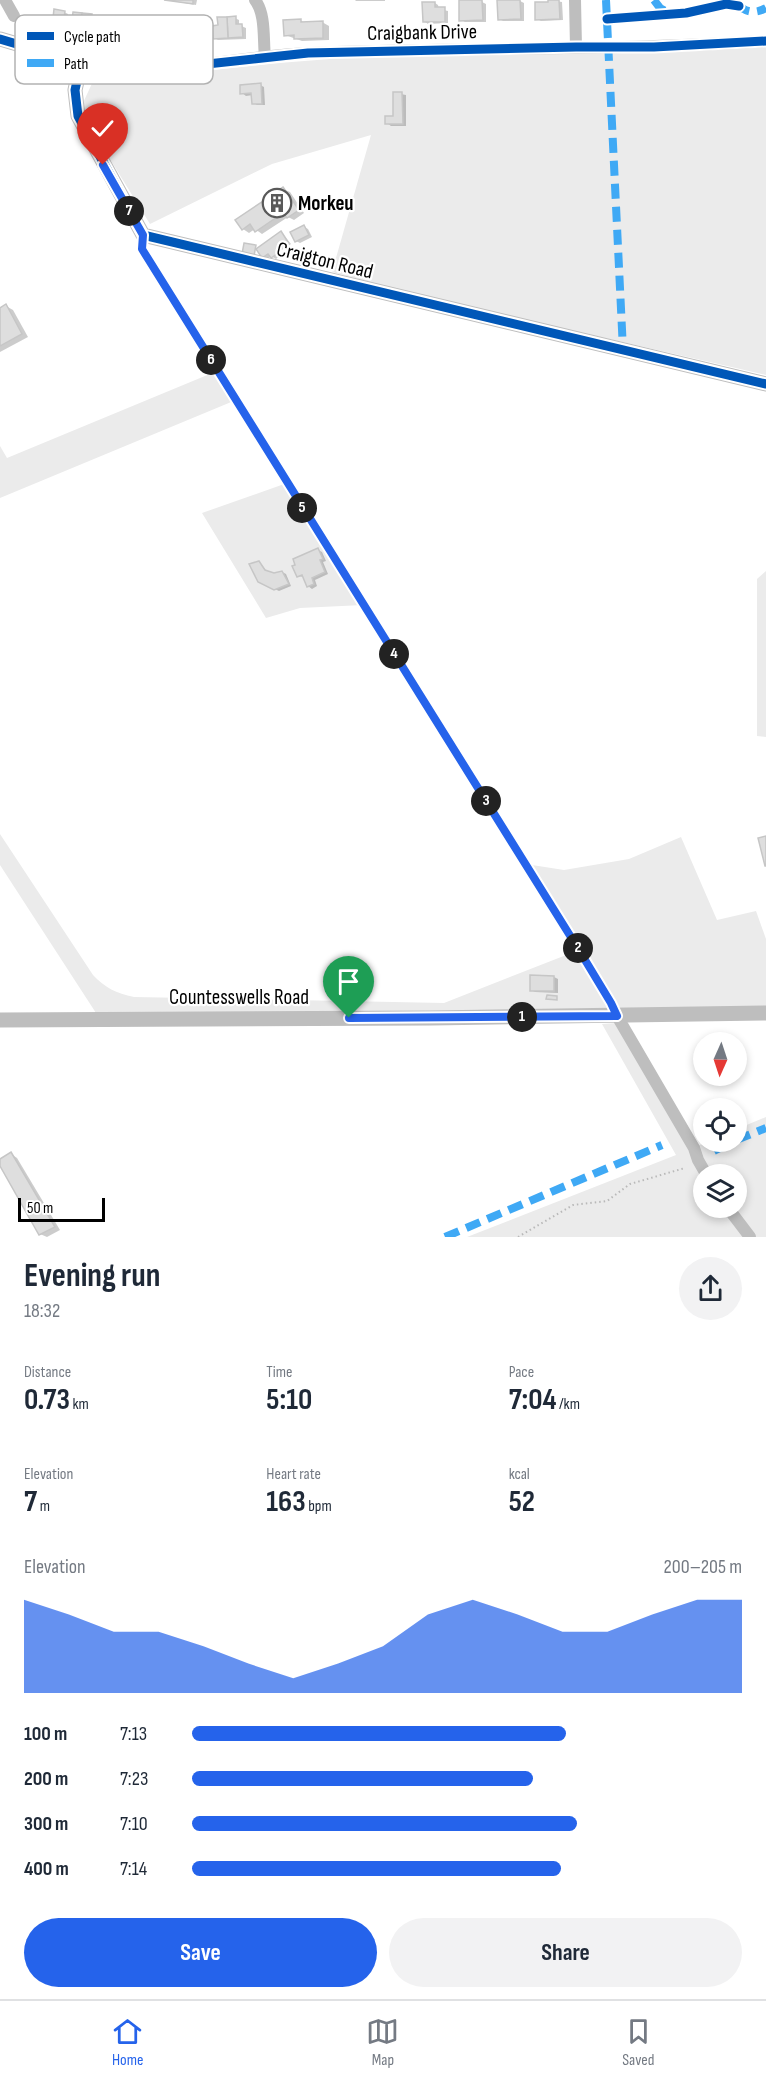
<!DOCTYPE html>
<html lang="en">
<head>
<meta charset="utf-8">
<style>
	body { margin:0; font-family:"Sofia Sans Condensed",sans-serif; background:#f2f2f3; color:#1f2937; height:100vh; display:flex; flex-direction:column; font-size:22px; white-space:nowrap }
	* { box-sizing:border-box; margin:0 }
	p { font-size:20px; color:#747a83 }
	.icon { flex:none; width:33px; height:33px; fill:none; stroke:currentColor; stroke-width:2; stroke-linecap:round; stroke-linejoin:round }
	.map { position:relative; height:1237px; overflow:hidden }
	.details { display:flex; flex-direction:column; background:#fff; flex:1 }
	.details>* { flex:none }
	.needle { width:39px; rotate:183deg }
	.fabs { position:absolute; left:693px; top:1032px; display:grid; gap:12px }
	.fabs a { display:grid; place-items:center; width:54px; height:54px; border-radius:50%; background:#fff; box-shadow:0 3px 9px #0003; font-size:30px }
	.scale { position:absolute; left:18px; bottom:15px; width:87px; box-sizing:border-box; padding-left:6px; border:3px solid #000; border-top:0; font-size:16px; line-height:21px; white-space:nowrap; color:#000; -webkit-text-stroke:4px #fff; paint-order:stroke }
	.pin { position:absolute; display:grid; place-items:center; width:51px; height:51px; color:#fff; margin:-62px -26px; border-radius:50% 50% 50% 0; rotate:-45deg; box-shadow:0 0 6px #0007 }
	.pin .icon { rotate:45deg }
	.km { position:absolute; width:30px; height:30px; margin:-15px; border-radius:50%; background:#222; color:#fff; font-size:16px; line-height:30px; text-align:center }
	.round { display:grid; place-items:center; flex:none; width:63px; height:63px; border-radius:32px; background:#f2f2f3 }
	.head { display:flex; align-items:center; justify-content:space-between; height:102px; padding:0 24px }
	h1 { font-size:33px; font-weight:700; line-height:45px }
	.stats { display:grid; grid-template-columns:repeat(3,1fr); gap:9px; height:102px; padding:6px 24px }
	.stats div { display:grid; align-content:center }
	.stats b { font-size:30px; font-weight:700 }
	.stats small { font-size:16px; font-weight:400 }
	.stats p { font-size:16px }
	.chart { height:168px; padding:12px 24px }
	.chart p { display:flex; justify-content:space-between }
	.chart svg { width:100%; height:108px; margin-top:6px; fill:#2563eb; opacity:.7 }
	.cta { display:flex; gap:12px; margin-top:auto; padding:12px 24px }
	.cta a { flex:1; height:69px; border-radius:36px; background:#2563eb; color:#fff; font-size:24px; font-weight:700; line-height:69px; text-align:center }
	.cta a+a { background:#f2f2f3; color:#1f2937 }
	ul { padding:0 24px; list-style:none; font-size:20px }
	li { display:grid; grid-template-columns:96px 72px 1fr; align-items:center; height:45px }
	li i { height:15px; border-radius:8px; background:#2563eb }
	.dock { display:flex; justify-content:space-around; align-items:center; height:84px; border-top:2px solid #e0e1e3; background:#fff; font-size:16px; color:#747a83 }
	.dock a { display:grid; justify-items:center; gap:3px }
	.dock .selected { color:#2563eb }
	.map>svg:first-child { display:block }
	.green { fill:#ebebeb; fill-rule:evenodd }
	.shadow { fill:#0003 }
	.building { fill:#dedede; stroke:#c6c6c6; stroke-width:1.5 }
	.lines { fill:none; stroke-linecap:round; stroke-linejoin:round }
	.path { stroke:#b9b9b9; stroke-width:2; stroke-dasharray:1.5 3; stroke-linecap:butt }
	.service { stroke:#bebebe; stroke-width:6 }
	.minor { stroke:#bebebe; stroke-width:12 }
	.tertiary { stroke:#bebebe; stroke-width:15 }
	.quiet { stroke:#3fa9f5; stroke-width:8; stroke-dasharray:15 8; stroke-linecap:butt }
	.cycleway-casing { stroke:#fff; stroke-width:13 }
	.cycleway { stroke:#0057b8; stroke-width:9 }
	.route-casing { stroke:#fff; stroke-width:12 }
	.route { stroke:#2563eb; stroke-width:8 }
	.labels { text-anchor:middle; stroke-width:4.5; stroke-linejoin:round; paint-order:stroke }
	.street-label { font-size:21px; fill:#000; stroke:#fff }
	.poi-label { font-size:21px; font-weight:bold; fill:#000; stroke:#fff; text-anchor:start }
	.key { fill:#fff; stroke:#b2b2b2; stroke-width:1.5 }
	.key-label { font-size:16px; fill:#000 }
</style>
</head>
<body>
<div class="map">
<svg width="766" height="1237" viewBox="0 0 766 1237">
	<rect width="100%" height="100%" fill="#fff"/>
	<g class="green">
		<path d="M 766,41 L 766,375 L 422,296 L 332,272 L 371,135 L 272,164 L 150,224 L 92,130 L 82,105 L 95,77 C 169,78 243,65 317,60 C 466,49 616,45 766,41 Z"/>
		<polygon points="217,371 236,400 0,498 0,446 7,458"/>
		<polygon points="287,483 363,605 300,608 266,618 202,513"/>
		<polygon points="766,571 766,737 757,736 757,579"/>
		<path d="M 0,834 L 93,975 C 105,988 116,993 134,997 L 444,1003 L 579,950 L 527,867 L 532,865 L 564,870 L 629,859 L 681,837 L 717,920 L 756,911 L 766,939 L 766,1014 L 96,1013 L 0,865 Z"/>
		<path d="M 617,1023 L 694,1147 L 708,1142 L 736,1142 L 737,1129 L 766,1117 L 766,1237 L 467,1237 L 676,1155 L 602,1024 ZM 704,1174 L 736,1174 L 736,1208 L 704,1208 Z"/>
	</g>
	<g class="shadow">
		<polygon points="166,0 197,0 196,5"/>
		<polygon points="355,0 385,0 385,1 356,1"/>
		<polygon points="549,0 562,2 563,20 541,21 537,19 549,3"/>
		<polygon points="520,1 524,3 524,21 503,21 499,19"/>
		<polygon points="460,2 482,2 486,4 486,22 465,22 461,20"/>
		<polygon points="435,3 438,5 439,9 448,11 448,23 428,24 424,21"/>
		<polygon points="64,12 68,14 67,21 91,15 95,18 94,23 99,26 98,36 71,34 66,31 66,33 51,31 47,29"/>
		<polygon points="235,18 239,20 239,25 246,28 246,39 218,40 214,38"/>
		<polygon points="300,20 305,23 322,22 329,26 329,40 302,41 285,35"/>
		<polygon points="260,85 264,87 265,105 257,105 254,103 253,95 246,96 242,93"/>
		<polygon points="395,93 406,95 406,126 391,126 387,123 395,117"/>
		<polygon points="283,189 290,192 304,213 294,220 288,217 262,234 255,229 249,233 243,229 277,193"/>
		<polygon points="304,227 308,229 312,237 300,243 296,241"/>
		<polygon points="282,233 291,244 280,251 282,254 276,259 271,256 267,259 263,257"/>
		<polygon points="6,306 13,310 28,337 0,352 0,310"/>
		<polygon points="318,550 322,552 326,561 323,562 328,574 315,580 317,586 312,589 308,586 304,577 298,576 297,565"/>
		<polygon points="259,562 268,573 274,575 282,572 286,574 291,586 279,591 264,584"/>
		<polygon points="554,977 558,979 558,993 535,992 531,990"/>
		<polygon points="11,1154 17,1158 60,1230 47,1237 40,1234 0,1163 0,1160"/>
	</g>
	<g class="building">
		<polygon points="164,0 193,0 193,4"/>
		<polygon points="459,0 482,0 483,20 459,21"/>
		<polygon points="497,0 520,0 521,19 498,20"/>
		<polygon points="548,0 559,0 560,19 535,20 535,2 548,2"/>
		<polygon points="422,2 435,2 435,7 445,7 445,22 423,22"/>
		<polygon points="54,9 65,11 62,32 45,30 47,18 53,18"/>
		<polygon points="73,12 82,13 80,34 66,32 67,20 72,20"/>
		<polygon points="82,13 92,14 91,22 96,22 95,35 80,34"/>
		<polygon points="236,16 236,24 242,24 243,37 228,38 227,17"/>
		<polygon points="217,17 227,17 228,38 213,39 212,26 218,25"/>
		<polygon points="301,19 301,22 323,21 323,38 294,39 294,35 284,36 283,20"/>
		<polygon points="261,83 262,104 252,104 251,93 240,94 240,85"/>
		<polygon points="393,92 402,92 403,124 385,124 385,116 393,116"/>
		<polygon points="283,187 299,210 287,218 283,213 255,232 250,224 242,230 235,220 269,197 269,191 273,189 277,191"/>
		<polygon points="304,225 309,235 295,242 290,232"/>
		<polygon points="281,231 288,242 277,249 280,252 271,258 268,254 262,258 256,249"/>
		<polygon points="244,243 256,245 254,256 242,254"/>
		<polygon points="6,304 22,334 0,346 0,308"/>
		<polygon points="318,548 323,559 320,560 325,572 312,578 314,584 307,587 302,575 297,577 292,566 295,565 293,559"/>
		<polygon points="259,561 265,570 274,573 282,571 289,584 274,590 258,582 249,564"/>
		<polygon points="766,836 766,866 765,866 758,838"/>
		<polygon points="530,975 554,976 554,991 530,991"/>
		<polygon points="547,995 557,996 557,1000 546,999"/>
		<polygon points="11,1152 55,1227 39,1235 0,1166 0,1159"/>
	</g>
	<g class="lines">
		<polyline class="path" points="518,1237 573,1205 607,1201 630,1184 685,1168"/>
		<polyline class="service" points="143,235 142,249 579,950 611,1003 617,1015"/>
		<g class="minor">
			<polyline points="5,0 14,16"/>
			<path d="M 255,0 C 266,14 263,40 265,57"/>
			<polyline points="575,0 576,47"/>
			<path d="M 81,63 C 97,66 113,69 130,69 C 191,70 251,55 311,53 C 463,47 615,51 766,41"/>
			<polyline points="617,1016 694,1148 698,1160 706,1174"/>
			<polyline points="728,1208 750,1237"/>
		</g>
		<g class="tertiary">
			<polyline points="0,39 81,63 75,90 78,116 143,235 766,384"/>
			<polyline points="0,1020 431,1018 766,1013"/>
		</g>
		<g class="quiet">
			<polyline points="606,0 623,350"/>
			<polyline points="654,0 660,8 671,14"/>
			<path d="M 737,3 C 745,13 755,14 766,8"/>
			<polyline points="736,1140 766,1128"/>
			<polyline points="714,1151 732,1142"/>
			<polyline points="445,1237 662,1145"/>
		</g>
		<g class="cycleway-casing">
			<g id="cycleway">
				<polyline points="607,19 686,13 726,4 739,6"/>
				<polyline points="0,39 81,63 129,70 170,68 308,53 576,47 654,47 766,41"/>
				<polyline points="81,63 75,90 78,116 143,235 766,384"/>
			</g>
		</g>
		<use href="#cycleway" class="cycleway"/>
	</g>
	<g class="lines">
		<g class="route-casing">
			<polyline id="route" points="103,165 143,235 142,249 579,950 611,1003 617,1016 349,1018"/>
		</g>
		<use href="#route" class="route"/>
	</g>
	<defs>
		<g id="building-ring" transform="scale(1.5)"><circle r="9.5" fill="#fff" stroke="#595959" stroke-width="1.5"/><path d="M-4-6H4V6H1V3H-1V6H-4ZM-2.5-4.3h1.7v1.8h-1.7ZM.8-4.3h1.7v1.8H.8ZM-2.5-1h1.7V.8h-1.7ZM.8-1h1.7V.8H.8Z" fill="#595959"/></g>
	</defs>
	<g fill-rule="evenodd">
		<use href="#building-ring" x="277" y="203"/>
	</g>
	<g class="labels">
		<g class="street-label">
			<text transform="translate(422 32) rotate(-1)" y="7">Craigbank Drive</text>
			<text transform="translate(325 260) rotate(14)" y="7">Craigton Road</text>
			<text x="239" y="1004">Countesswells Road</text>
		</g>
		<g class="poi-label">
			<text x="298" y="210">Morkeu</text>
		</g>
	</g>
	<rect x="15" y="15" width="198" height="69" rx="9" class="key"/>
	<rect x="27" y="32" width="27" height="8" fill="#0057b8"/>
	<rect x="27" y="59" width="27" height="8" fill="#3fa9f5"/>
	<g class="key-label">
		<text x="64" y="42">Cycle path</text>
		<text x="64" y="69">Path</text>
	</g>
</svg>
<div class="fabs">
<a><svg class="needle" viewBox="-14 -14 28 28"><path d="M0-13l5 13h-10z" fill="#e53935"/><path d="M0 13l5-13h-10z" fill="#747a83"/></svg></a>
<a><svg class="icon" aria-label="locate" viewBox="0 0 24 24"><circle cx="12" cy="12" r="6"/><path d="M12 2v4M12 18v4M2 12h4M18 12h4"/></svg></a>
<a><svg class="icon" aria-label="layers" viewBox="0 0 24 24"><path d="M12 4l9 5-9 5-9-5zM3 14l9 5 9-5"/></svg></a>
</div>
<div class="scale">50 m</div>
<div class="pin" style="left:349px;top:1018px;background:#1e9e55"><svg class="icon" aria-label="arrive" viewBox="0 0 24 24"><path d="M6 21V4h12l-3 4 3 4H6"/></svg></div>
<div class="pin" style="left:103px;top:165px;background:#d93025"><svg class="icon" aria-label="check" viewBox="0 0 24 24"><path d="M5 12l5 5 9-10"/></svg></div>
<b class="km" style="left:522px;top:1017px">1</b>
<b class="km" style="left:578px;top:948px">2</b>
<b class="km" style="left:486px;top:801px">3</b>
<b class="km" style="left:394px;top:654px">4</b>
<b class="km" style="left:302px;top:508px">5</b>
<b class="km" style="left:211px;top:360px">6</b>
<b class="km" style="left:129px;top:211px">7</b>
</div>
<section class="details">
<div class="head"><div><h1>Evening run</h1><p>18:32</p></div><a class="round"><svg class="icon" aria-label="share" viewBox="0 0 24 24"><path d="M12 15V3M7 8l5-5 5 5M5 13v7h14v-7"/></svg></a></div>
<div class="stats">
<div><p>Distance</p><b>0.73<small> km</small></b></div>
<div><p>Time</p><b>5:10</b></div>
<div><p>Pace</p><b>7:04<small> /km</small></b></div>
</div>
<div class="stats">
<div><p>Elevation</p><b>7<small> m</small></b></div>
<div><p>Heart rate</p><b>163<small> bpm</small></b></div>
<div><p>kcal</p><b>52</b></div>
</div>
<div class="chart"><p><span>Elevation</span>200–205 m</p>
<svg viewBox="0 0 160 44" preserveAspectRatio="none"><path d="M0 44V6L10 12L20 19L30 19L40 25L50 32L60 38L70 32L80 25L90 12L100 6L110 12L120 19L130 19L140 12L150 6L160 6V44z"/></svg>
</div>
<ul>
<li><b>100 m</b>7:13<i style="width:68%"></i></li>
<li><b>200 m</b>7:23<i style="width:62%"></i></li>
<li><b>300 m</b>7:10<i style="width:70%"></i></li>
<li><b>400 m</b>7:14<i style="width:67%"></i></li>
</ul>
<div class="cta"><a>Save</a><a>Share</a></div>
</section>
<nav class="dock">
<a class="selected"><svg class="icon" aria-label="home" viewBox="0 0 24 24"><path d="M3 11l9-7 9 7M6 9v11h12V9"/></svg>Home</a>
<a><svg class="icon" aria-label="map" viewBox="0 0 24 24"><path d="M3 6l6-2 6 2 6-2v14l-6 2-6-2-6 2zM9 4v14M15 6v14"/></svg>Map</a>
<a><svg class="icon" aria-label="saved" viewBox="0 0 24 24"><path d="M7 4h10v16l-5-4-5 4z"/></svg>Saved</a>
</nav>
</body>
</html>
